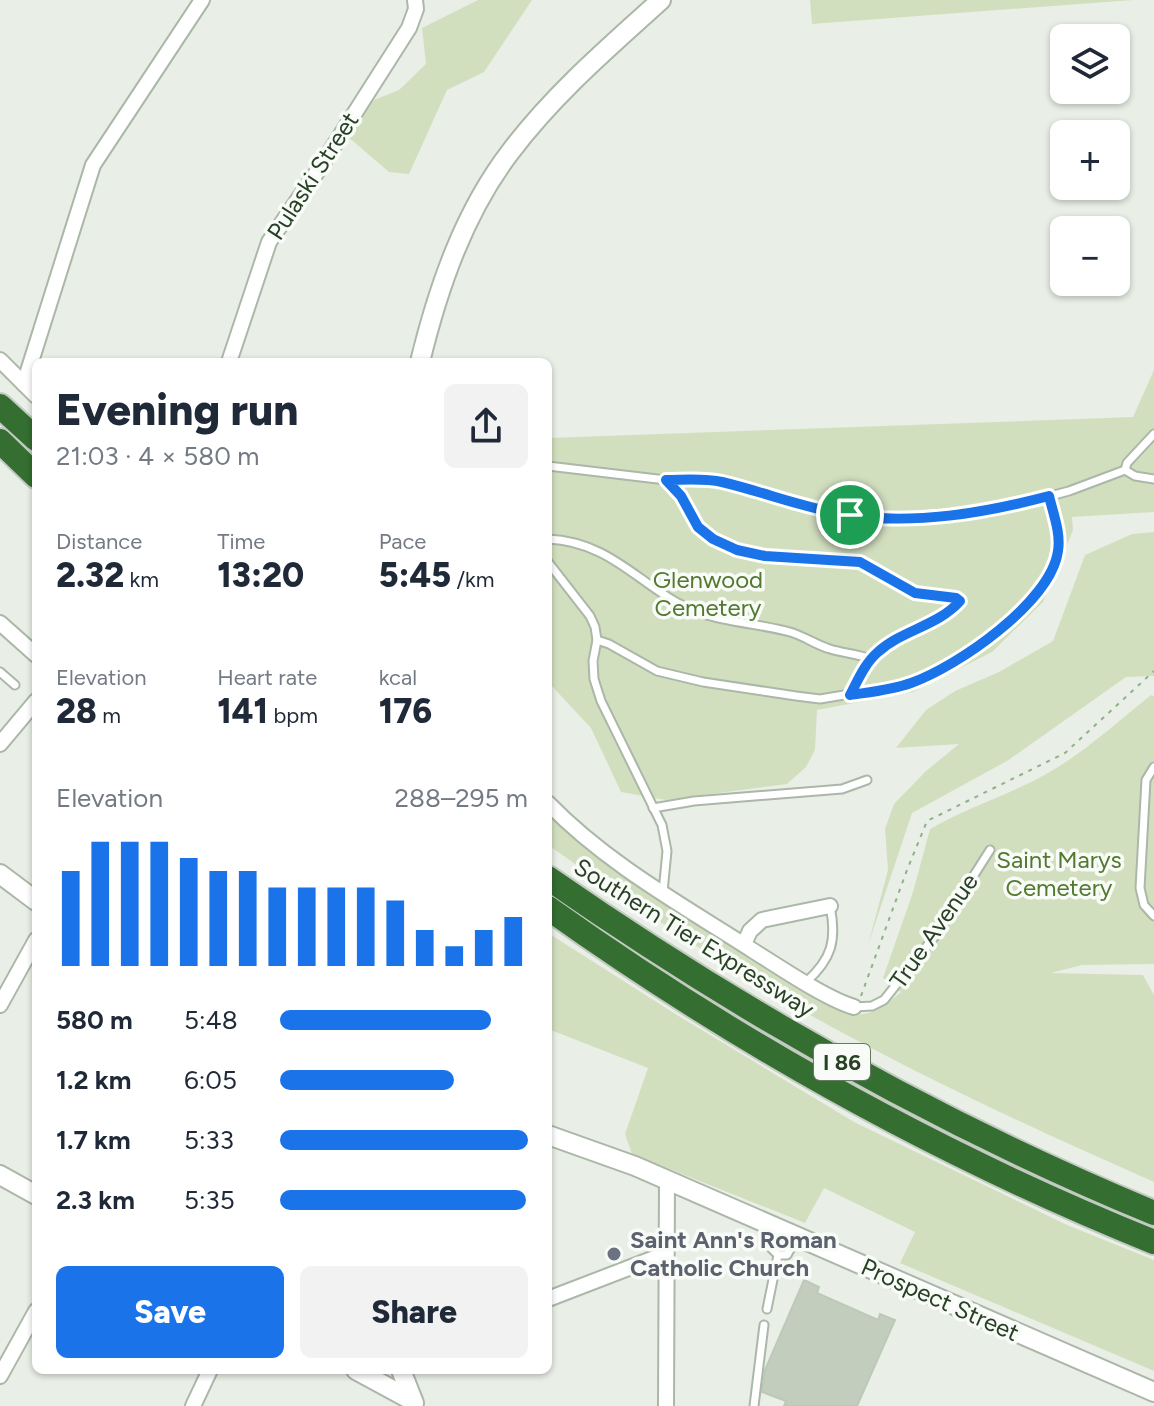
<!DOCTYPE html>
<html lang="en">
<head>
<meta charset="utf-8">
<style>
	body { margin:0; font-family:Figtree,sans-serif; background:#f2f2f3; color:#1f2937; height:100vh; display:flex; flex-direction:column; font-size:30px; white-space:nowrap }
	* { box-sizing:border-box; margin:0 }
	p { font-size:26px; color:#747a83 }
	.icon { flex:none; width:44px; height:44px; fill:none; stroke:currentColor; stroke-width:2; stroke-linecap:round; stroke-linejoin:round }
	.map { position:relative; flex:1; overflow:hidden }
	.sheet { position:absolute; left:32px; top:358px; width:520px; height:1016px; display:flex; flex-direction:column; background:#fff; border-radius:12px; box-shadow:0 2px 6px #0004 }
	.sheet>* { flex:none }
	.controls { position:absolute; left:1050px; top:24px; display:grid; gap:16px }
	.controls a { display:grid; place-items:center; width:80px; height:80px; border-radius:12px; background:#fff; box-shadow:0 2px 6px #0004; font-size:40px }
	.pin { position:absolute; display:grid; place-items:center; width:68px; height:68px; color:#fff; margin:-34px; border:4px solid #fff; border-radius:50%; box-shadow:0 2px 8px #0007 }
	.round { display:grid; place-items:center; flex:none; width:84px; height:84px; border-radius:12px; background:#f2f2f3 }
	.summary { display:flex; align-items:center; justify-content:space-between; height:136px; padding:0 24px }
	h1 { font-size:44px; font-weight:800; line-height:60px }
	.metrics { display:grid; grid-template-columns:repeat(3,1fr); gap:12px; height:136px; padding:8px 24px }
	.metrics div { display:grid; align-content:center }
	.metrics b { font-size:34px; font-weight:800 }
	.metrics small { font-size:22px; font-weight:400 }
	.metrics p { font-size:22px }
	.chart { height:224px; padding:16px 24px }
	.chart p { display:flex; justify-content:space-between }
	.chart svg { width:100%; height:144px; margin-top:8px; stroke:#1a73e8; stroke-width:6 }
	.button { display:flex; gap:16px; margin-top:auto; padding:16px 24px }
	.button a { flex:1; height:92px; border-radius:12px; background:#1a73e8; color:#fff; font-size:32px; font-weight:800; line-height:92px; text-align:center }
	.button a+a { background:#f2f2f3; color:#1f2937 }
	ul { padding:0 24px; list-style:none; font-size:26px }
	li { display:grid; grid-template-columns:128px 96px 1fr; align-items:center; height:60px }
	li i { height:20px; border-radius:10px; background:#1a73e8 }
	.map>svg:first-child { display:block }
	.green { fill:#d2dfbf }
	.building { fill:#c2cdbe; stroke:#bdc9b8; stroke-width:2 }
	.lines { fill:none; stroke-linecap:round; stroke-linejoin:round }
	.service-casing { stroke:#abb7a8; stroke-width:11 }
	.minor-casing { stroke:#abb7a8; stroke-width:18 }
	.tertiary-casing { stroke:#abb7a8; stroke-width:22 }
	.motorway-casing { stroke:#c3cac2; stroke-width:28 }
	.path { stroke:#8eb287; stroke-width:2; stroke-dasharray:4 6; stroke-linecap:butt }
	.service { stroke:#fff; stroke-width:7 }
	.minor { stroke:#fff; stroke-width:14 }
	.tertiary { stroke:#fff; stroke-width:18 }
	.motorway { stroke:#346e30; stroke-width:24 }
	.route-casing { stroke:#fff; stroke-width:16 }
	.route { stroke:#1a73e8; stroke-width:10 }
	.worship-dot { fill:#6b7280; stroke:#f8fbf7; stroke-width:3 }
	.labels { text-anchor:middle; stroke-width:7; stroke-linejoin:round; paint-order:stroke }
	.shield { fill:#f8fbf7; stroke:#667963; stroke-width:2 }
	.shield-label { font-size:22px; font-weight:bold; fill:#284124 }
	.street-label { font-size:24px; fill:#284124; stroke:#f8fbf7 }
	.park-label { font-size:24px; fill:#52792e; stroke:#f8fbf7 }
	.worship-label { font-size:24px; font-weight:bold; fill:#5b616d; stroke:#f8fbf7; text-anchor:start }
</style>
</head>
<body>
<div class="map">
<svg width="1154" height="1406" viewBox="0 0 1154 1406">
	<rect width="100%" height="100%" fill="#e9efe6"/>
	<g class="green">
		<polygon points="478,0 532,0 484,72 447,90 409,174 389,172 347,136 374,100 399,90 426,64 422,28"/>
		<polygon points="810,0 1133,0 812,24"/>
		<polygon points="1154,370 1154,512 1072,517 1073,530 1043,602 992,652 913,692 817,710 815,750 806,767 787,784 666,800 621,792 591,728 548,682 548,438 1133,417"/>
		<polygon points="1154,532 1154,676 1126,677 1007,761 912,813 868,945 888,870 885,829 894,804 926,771 959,744 896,748 926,710 955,691 999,672 1053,641 1085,555 1132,534"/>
		<path d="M 1151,695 L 1154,696 L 1154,964 L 1082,965 L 1051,973 L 1143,975 L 1154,995 L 1154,1182 C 1029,1127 906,1070 787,1002 C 705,954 626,899 548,845 L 548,813 L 673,907 L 849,1014 C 872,1017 884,1006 901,992 L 883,978 L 913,892 L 930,829 C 964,809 1002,797 1037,779 C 1078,758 1115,724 1151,695 Z"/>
		<polygon points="548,933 677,1015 854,1122 1067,1225 1154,1260 1154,1371 900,1263 915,1232 824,1188 805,1223 632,1154 625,1134 648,1068 548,1029"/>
	</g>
	<polygon class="building" points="804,1280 819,1287 817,1293 878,1320 880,1314 895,1320 857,1406 784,1406 786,1401 762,1392 765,1370"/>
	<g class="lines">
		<g class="service-casing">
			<g id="service">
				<polyline points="1154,434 1127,463 1125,470 1135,476 1154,479"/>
				<polyline points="548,466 666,480 718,481 793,504 850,515 921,518 990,512 1069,491 1125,470"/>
				<polyline points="666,480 681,496 698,527 713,539 737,550 765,556 860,562 915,593 956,598 960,601 952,610 878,652 868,663 850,695"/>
				<path d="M 548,539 C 616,542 644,593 700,613 C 730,623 761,624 790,632 C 804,636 816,645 830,649 C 843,653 858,654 871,659"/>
				<polyline points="548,562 590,616 595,627 597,640 593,661 594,679 601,701 662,825 667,851 663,892"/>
				<polyline points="597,640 609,644 657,671 703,682 796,696 820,699 910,684 965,656 995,635 1046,582 1058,552 1058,537 1049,496"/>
				<polyline points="0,672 15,685"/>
				<polyline points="1154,767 1146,780 1140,888 1144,905 1154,916"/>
				<polyline points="653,808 694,801 842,789 867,780"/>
				<path d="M 806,982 C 832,959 837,940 830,906"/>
				<polyline points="854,1007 872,1006 884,1000 938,932 990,850"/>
				<polyline points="773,1228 769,1246 778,1255"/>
				<polyline points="767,1309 778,1255 787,1255 796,1239"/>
				<polyline points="754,1406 764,1325"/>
			</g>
		</g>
		<g class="minor-casing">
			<g id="minor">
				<polyline points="0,360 36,396"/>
				<polyline points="229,362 269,242 321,166 409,28 416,9 415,0"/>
				<polyline points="24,384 93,165 202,0"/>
				<polyline points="0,623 36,655"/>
				<polyline points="0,744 36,701"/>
				<path d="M 548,803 C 606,863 682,905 752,950 C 778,966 826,999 854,1007"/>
				<polyline points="744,944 750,931 762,920 830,906"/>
				<polyline points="0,1005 36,940"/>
				<polyline points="548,1299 665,1254"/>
				<polyline points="0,1376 36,1311"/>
				<polyline points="193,1406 210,1370"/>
				<polyline points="666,1406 667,1180"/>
			</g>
		</g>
		<g class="tertiary-casing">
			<g id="tertiary">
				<path d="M 420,362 C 438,288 464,212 511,151 C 554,94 609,47 661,0"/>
				<polyline points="0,874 36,901"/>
				<polyline points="548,1135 635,1166 1154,1392"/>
				<polyline points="0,1175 36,1195"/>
				<polyline points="356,1370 413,1401"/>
				<polyline points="401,1370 414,1403"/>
			</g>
		</g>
		<g class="motorway-casing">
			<g id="motorway">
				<polyline points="0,406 36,439"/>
				<polyline points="0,441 36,476"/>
				<path d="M 548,878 C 738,1010 941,1125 1154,1213"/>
				<path d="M 548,908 C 736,1042 941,1156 1154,1242"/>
			</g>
		</g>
		<polyline class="path" points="861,996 907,870 927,821 1065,753 1154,671"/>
		<use href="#service" class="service"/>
		<use href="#minor" class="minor"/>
		<use href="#tertiary" class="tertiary"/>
		<use href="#motorway" class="motorway"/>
	</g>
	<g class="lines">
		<g class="route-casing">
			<path id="route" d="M 666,480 C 684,480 704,478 722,482 C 764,492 804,508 847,515 C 915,525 984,513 1049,496 C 1053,513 1061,533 1058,551 C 1051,602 957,667 911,683 C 892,690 870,692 850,695 C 858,680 865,663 878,652 C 902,630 938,626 960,601 L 956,598 L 915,593 L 860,562 L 765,556 L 737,550 L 713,539 L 698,527 L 681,496 Z"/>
		</g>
		<use href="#route" class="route"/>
	</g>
	<circle class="worship-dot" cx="614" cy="1254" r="8"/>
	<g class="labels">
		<rect class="shield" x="814" y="1044" width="56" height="36" rx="6"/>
		<g class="shield-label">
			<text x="842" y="1070">I 86</text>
		</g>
		<g class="street-label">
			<text transform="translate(313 176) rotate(-57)" y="8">Pulaski Street</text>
			<text transform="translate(934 931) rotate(-55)" y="8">True Avenue</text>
			<text transform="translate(694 938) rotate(32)" y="8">Southern Tier Expressway</text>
			<text transform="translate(940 1300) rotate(24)" y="8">Prospect Street</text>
		</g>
		<g class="park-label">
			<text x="708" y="588">Glenwood<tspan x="708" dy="28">Cemetery</tspan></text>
			<text x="1059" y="868">Saint Marys<tspan x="1059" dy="28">Cemetery</tspan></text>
		</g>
		<g class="worship-label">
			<text x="630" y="1248">Saint Ann's Roman<tspan x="630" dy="28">Catholic Church</tspan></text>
		</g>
	</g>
</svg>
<div class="controls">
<a><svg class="icon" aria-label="layers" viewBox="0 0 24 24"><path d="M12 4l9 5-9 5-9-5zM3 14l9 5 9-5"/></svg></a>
<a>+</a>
<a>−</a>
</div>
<div class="pin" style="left:850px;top:515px;background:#1e9e55"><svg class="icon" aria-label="arrive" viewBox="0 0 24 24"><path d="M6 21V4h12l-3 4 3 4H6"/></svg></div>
<section class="sheet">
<div class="summary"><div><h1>Evening run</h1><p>21:03 · 4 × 580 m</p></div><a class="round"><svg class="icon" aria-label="share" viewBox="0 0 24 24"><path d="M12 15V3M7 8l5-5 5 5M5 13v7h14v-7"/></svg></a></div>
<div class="metrics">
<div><p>Distance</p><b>2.32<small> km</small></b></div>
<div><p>Time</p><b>13:20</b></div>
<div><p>Pace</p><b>5:45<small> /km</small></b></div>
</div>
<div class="metrics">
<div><p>Elevation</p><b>28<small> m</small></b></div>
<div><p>Heart rate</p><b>141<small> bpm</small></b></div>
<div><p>kcal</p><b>176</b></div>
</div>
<div class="chart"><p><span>Elevation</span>288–295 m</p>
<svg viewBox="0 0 160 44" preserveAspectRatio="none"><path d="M5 44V15M15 44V6M25 44V6M35 44V6M45 44V11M55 44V15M65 44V15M75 44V20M85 44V20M95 44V20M105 44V20M115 44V24M125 44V33M135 44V38M145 44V33M155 44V29"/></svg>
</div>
<ul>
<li><b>580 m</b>5:48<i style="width:85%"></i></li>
<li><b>1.2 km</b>6:05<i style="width:70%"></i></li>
<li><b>1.7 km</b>5:33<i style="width:100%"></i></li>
<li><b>2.3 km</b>5:35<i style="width:99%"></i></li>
</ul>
<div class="button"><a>Save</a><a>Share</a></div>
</section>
</div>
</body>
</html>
